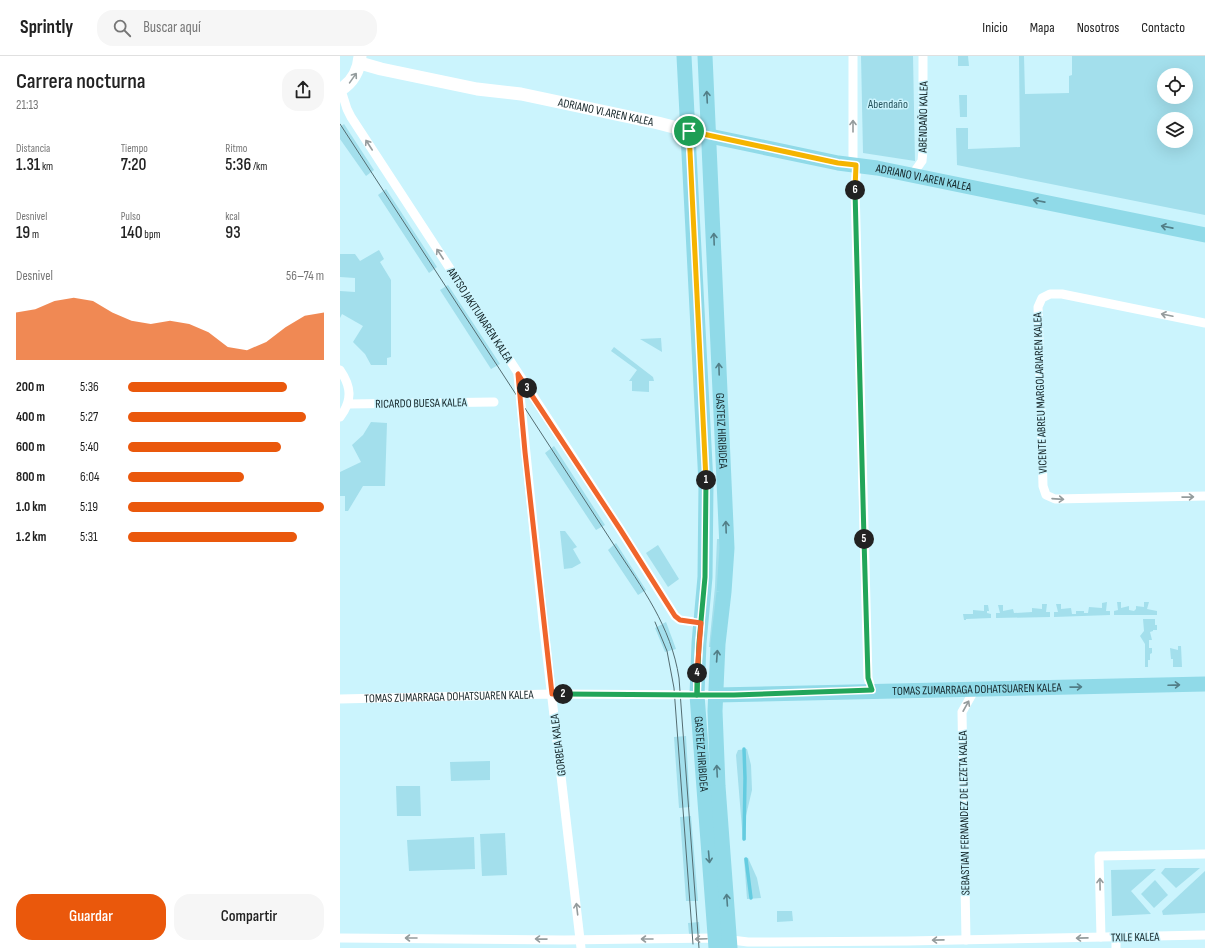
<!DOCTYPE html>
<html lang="es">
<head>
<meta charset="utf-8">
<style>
	body { margin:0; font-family:"Sofia Sans Condensed",sans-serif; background:#f6f6f6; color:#222; height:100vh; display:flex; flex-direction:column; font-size:15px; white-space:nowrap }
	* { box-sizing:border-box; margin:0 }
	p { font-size:13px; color:#767676 }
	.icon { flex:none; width:22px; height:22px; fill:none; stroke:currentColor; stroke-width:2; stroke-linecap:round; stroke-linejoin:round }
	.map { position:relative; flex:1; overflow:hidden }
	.details { display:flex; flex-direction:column; background:#fff; width:340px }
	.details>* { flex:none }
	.controls { position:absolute; left:817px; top:12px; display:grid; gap:8px }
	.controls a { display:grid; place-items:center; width:36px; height:36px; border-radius:50%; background:#fff; box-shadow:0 4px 16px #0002; font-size:20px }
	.pin { position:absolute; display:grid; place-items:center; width:34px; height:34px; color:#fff; margin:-17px; border:2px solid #fff; border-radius:50%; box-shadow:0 1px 4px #0007 }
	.km { position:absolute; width:20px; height:20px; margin:-10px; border-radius:50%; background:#222; color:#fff; font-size:11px; line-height:20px; text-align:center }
	.round { display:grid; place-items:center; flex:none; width:42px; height:42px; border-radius:16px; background:#f6f6f6 }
	.summary { display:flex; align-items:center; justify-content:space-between; height:68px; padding:0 16px }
	h1 { font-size:22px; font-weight:600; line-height:30px }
	.metrics { display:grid; grid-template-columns:repeat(3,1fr); gap:6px; height:68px; padding:4px 16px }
	.metrics div { display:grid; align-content:center }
	.metrics b { font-size:17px; font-weight:600 }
	.metrics small { font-size:11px; font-weight:400 }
	.metrics p { font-size:11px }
	.chart { height:112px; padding:8px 16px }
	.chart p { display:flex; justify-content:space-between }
	.chart svg { width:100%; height:72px; margin-top:4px; fill:#ea580c; opacity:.7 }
	.primary-button { display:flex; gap:8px; margin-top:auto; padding:8px 16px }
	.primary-button a { flex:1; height:46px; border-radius:16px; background:#ea580c; color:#fff; font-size:16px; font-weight:600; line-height:46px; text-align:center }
	.primary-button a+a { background:#f6f6f6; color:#222 }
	ul { padding:0 16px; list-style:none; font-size:13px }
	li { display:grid; grid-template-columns:64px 48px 1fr; align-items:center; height:30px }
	li i { height:10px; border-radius:5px; background:#ea580c }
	header { display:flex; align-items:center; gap:24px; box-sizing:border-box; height:56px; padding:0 20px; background:#fff; border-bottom:1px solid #e0e0e0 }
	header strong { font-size:19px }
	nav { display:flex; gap:22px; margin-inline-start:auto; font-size:14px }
	.search { width:280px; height:36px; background:#f6f6f6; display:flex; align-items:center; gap:10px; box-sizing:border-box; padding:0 14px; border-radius:16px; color:#767676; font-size:15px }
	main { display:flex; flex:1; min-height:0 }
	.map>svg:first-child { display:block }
	.green { fill:#a3dfec; fill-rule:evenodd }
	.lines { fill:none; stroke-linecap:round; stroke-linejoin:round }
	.stream { stroke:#64cce0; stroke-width:3.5 }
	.minor { stroke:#fff; stroke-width:9 }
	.secondary { stroke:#fff; stroke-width:13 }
	.primary { stroke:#90dae8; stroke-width:15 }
	.tram { stroke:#536c71; stroke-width:1 }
	.oneway { stroke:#959c9d }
	.oneway2 { stroke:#527e87 }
	.split-1-casing { stroke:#fff; stroke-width:8 }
	.split-2-casing { stroke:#fff; stroke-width:8 }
	.split-3-casing { stroke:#fff; stroke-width:8 }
	.split-4-casing { stroke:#fff; stroke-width:8 }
	.split-5-casing { stroke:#fff; stroke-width:8 }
	.split-6-casing { stroke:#fff; stroke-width:8 }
	.split-7-casing { stroke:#fff; stroke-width:8 }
	.split-1 { stroke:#f5b400; stroke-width:5 }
	.split-2 { stroke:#22a559; stroke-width:5 }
	.split-3 { stroke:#f0652b; stroke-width:5 }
	.split-4 { stroke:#f0652b; stroke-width:5 }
	.split-5 { stroke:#22a559; stroke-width:5 }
	.split-6 { stroke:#22a559; stroke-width:5 }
	.split-7 { stroke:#f5b400; stroke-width:5 }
	.labels { text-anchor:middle; stroke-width:3; stroke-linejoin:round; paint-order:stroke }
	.park-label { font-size:12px; fill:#26545d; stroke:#cbf4fd }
	.street-label { font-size:12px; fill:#132326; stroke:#cbf4fd }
</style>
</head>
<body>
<header>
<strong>Sprintly</strong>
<div class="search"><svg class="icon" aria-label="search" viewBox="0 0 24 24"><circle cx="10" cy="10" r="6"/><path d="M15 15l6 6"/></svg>Buscar aquí</div>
<nav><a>Inicio</a><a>Mapa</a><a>Nosotros</a><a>Contacto</a></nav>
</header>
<main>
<section class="details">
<div class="summary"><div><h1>Carrera nocturna</h1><p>21:13</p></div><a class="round"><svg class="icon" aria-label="share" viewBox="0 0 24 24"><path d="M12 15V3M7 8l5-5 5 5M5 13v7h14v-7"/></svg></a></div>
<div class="metrics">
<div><p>Distancia</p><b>1.31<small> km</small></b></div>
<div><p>Tiempo</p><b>7:20</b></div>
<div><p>Ritmo</p><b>5:36<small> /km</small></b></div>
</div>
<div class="metrics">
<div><p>Desnivel</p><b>19<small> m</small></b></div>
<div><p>Pulso</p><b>140<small> bpm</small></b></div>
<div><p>kcal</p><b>93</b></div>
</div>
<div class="chart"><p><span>Desnivel</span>56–74 m</p>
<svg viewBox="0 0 160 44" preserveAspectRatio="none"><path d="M0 44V15L10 13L20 8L30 6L40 8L50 15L60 20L70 22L80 20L90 22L100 27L110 36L120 38L130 33L140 24L150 17L160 15V44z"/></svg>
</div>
<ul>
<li><b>200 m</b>5:36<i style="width:81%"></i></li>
<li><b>400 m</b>5:27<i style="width:91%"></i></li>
<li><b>600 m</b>5:40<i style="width:78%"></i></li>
<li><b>800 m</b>6:04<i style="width:59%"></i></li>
<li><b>1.0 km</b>5:19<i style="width:100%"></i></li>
<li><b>1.2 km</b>5:31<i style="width:86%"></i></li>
</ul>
<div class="primary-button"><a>Guardar</a><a>Compartir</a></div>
</section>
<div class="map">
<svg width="865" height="892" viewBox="0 0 865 892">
	<rect width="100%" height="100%" fill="#cbf4fd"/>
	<g class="green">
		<polygon points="521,0 573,0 575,105 523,97"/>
		<polygon points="618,0 628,0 629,10 618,10"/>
		<path d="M 679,0 L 684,0 L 685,38 L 729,37 L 729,20 L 732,19 L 732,0 L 865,0 L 865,159 L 617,109 L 616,72 L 628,72 L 628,93 L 680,91 ZM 824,19 L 846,19 L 846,41 L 824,41 ZM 824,63 L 846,63 L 846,85 L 824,85 Z"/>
		<polygon points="619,39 627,39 627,61 620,61"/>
		<polygon points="4,68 34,114 26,120 0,83 0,71"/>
		<polygon points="46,133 97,211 89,217 38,139"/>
		<polygon points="39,194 44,203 40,206 51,224 51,301 47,302 47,309 31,309 25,298 13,286 23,270 2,258 0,262 0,235 15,236 15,222 0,221 0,198 15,198 20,205"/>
		<polygon points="108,229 160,308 151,313 100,234"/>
		<polygon points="321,282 322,296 300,283"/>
		<polygon points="274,291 313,321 314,325 309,325 309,336 292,335 292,325 289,325 297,314 271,295"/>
		<polygon points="31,366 47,367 45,430 23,430 8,455 5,455 5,440 0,440 0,416 21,406 12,389 23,379"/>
		<polygon points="214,390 265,469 256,474 205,397"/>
		<polygon points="220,475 225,475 237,491 233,493 241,507 232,512 224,513"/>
		<polygon points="377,483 382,483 372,591 369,591 375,531"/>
		<polygon points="276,487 306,534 298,539 268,494"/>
		<polygon points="318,489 339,523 328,531 306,497"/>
		<polygon points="767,546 766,555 770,555 770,559 714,561 714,556 718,556 716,548 721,548 721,553 731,552 732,558 736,558 736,555 744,555 744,557 748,557 749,551 762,552 762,547"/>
		<polygon points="777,546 781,546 781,552 789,550 789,554 794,555 796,553 796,550 804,551 804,546 809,546 807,553 817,555 817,559 774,559 774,555 778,554"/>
		<polygon points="702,548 707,548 706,556 710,556 710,561 656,562 656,557 660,557 658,549 663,549 663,555 673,553 674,557 692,556 692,552 702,553"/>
		<polygon points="644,549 648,549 649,555 647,555 647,557 651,558 651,562 626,563 626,564 624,564 623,558 633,558 633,554 644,555"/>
		<polygon points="803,563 815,563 815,569 817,569 817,574 813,574 813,575 810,576 812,584 809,584 809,592 812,592 812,597 810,598 810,604 808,604 808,611 805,611 805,588 800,580 804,575"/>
		<polygon points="326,566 336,593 325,596 315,572"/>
		<polygon points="838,590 841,590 842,611 833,611 833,603 831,603 830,592 838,594"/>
		<polygon points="346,680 350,751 339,752 334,681"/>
		<polygon points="407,693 411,709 412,734 405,764 406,784 403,785 396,699 398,694"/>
		<polygon points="150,705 150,724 111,725 110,706"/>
		<polygon points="56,730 80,730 81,760 57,760"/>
		<polygon points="351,760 358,845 346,845 340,761"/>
		<polygon points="165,777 167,819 142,820 140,778"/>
		<polygon points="134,781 135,813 69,815 67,784"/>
		<polygon points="404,802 408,802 417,822 421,842 407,843"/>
		<polygon points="825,812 860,812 836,832 821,817"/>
		<polygon points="816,813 791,835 811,858 772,860 771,814"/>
		<polygon points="865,815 865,857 823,859 822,855"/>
		<polygon points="815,824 828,839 814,852 801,838"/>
		<polygon points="437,855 452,855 453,865 437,866"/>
		<polygon points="359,866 360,878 349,878 348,867"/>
	</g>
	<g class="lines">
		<g class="stream">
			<polyline points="404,783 405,722 404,693"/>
			<polyline points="406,803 411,842"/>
		</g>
		<g class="minor">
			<polyline points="513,0 513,109"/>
			<polyline points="1,34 7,53 11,61 280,473 335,560 340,564 361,567"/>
			<polyline points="517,109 515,131 528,622 532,635"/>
			<polyline points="572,119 582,105 583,94 583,0"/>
			<polyline points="865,267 722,238 710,238 702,242 698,251 703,430 706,439 715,443 865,440"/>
			<path d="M 0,314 C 11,330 13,344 0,361"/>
			<polyline points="178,319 203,565 241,892"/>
			<polyline points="8,348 154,346"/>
			<path id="s1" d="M 0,643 L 212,638 L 375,639"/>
			<polyline points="761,881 759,800 865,798"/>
			<polyline points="776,881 776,892"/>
			<polyline points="0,882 224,884 375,882 408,886 430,886 568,885 865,879"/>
			<polyline points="626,884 622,656 635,633"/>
		</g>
		<g class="secondary">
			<path id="s2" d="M 20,7 L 41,13 L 137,33 L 181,38 L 318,67 L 349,75"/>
			<path d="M 0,34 C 13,26 19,15 20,0"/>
		</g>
		<g class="primary">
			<path id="s3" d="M 344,0 L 366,428 L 365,521 L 359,587 L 357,639 L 376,892"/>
			<path id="s4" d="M 365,0 L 387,492 L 384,536 L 378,588 L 375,655 L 378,730 L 390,892"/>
			<path id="s5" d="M 360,78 L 498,107 L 537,112 L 865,179"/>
			<path id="s6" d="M 375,639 L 865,628"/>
		</g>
		<g class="tram">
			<path d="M 0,68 L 274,489 C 302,532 331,570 339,622 L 359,892"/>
			<polyline points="315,566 327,595 334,632 353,888"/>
		</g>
	</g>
	<defs><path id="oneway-shaft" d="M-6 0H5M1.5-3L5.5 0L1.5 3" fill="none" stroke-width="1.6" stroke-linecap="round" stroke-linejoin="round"/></defs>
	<g class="oneway">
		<use href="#oneway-shaft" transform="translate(13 22) rotate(-55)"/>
		<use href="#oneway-shaft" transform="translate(513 70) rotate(-90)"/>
		<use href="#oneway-shaft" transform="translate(29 89) rotate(-123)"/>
		<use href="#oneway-shaft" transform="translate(100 198) rotate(-123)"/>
		<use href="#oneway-shaft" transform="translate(827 259) rotate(-168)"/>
		<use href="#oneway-shaft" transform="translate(848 441) rotate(-1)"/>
		<use href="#oneway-shaft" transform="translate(718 443) rotate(4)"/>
		<use href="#oneway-shaft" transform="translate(626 650) rotate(-61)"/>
		<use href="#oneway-shaft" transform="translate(760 828) rotate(-91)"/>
		<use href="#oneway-shaft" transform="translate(237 853) rotate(-97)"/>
		<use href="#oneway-shaft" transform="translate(71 882) rotate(-180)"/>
		<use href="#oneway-shaft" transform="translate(742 882) rotate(179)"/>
		<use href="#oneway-shaft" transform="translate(201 883) rotate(-179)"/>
		<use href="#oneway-shaft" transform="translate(307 883) rotate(180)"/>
		<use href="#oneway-shaft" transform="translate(361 883) rotate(178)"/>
		<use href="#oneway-shaft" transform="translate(598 884) rotate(179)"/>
	</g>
	<g class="oneway2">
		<use href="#oneway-shaft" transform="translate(367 41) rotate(-93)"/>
		<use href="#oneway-shaft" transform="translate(699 145) rotate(-169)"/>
		<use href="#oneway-shaft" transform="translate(827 171) rotate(-169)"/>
		<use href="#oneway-shaft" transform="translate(374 183) rotate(-92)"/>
		<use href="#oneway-shaft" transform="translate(379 313) rotate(-92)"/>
		<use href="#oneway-shaft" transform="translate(386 471) rotate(-92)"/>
		<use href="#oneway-shaft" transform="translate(377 600) rotate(-86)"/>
		<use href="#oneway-shaft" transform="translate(834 629) rotate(-2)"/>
		<use href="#oneway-shaft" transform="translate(736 631) rotate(-1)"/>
		<use href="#oneway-shaft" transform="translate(377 715) rotate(-93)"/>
		<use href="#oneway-shaft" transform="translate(369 801) rotate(85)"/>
		<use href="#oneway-shaft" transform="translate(387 844) rotate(-94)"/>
	</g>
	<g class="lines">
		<g class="split-1-casing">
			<polyline id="split-1" points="349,75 366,424"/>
		</g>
		<g class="split-2-casing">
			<polyline id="split-2" points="223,638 357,639 359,587 365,521 366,424"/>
		</g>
		<g class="split-3-casing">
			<polyline id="split-3" points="187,332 178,318 185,396 212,638 223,638"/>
		</g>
		<g class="split-4-casing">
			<polyline id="split-4" points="187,332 280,473 335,560 340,564 361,567 357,617"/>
		</g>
		<g class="split-5-casing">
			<polyline id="split-5" points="357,617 357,639 394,639 532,634 528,622 524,483"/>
		</g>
		<g class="split-6-casing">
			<polyline id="split-6" points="515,134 524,483"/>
		</g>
		<g class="split-7-casing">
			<polyline id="split-7" points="349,75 498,107 516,109 515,134"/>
		</g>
		<use href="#split-1" class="split-1"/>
		<use href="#split-2" class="split-2"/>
		<use href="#split-3" class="split-3"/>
		<use href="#split-4" class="split-4"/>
		<use href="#split-5" class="split-5"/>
		<use href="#split-6" class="split-6"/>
		<use href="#split-7" class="split-7"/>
	</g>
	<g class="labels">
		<g class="park-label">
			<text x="548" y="52">Abendaño</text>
		</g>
		<g class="street-label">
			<text dy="4" stroke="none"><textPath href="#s2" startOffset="251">ADRIANO VI.AREN KALEA</textPath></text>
			<text transform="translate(583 61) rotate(-89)" y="4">ABENDAÑO KALEA</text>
			<text dy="4" stroke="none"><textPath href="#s5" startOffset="228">ADRIANO VI.AREN KALEA</textPath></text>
			<text transform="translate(140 259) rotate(57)" y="4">ANTSO JAKITUNAREN KALEA</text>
			<text transform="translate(700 337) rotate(-92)" y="4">VICENTE ABREU MARGOLARIAREN KALEA</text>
			<text transform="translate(81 347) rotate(-1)" y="4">RICARDO BUESA KALEA</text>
			<text dy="4" stroke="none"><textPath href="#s4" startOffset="375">GASTEIZ HIRIBIDEA</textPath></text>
			<text dy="4" stroke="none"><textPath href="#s6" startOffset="262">TOMAS ZUMARRAGA DOHATSUAREN KALEA</textPath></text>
			<text dy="4" stroke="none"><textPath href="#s1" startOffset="109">TOMAS ZUMARRAGA DOHATSUAREN KALEA</textPath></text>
			<text transform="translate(218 689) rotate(-97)" y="4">GORBEIA KALEA</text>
			<text dy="4" stroke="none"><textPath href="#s3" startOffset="699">GASTEIZ HIRIBIDEA</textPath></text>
			<text transform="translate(624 757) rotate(-91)" y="4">SEBASTIAN FERNANDEZ DE LEZETA KALEA</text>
			<text transform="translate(795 881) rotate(-1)" y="4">TXILE KALEA</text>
		</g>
	</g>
</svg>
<div class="controls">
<a><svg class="icon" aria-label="locate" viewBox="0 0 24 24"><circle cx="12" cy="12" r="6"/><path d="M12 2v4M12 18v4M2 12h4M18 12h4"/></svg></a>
<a><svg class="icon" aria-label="layers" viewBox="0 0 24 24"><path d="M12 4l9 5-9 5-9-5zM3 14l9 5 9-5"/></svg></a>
</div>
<div class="pin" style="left:349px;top:75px;background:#1e9e55"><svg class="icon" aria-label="arrive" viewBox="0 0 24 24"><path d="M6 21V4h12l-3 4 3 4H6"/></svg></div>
<b class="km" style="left:366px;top:424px">1</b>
<b class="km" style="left:223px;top:638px">2</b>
<b class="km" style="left:187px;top:332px">3</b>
<b class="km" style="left:357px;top:617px">4</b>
<b class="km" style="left:524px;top:483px">5</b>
<b class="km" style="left:515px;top:134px">6</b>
</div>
</main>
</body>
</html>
